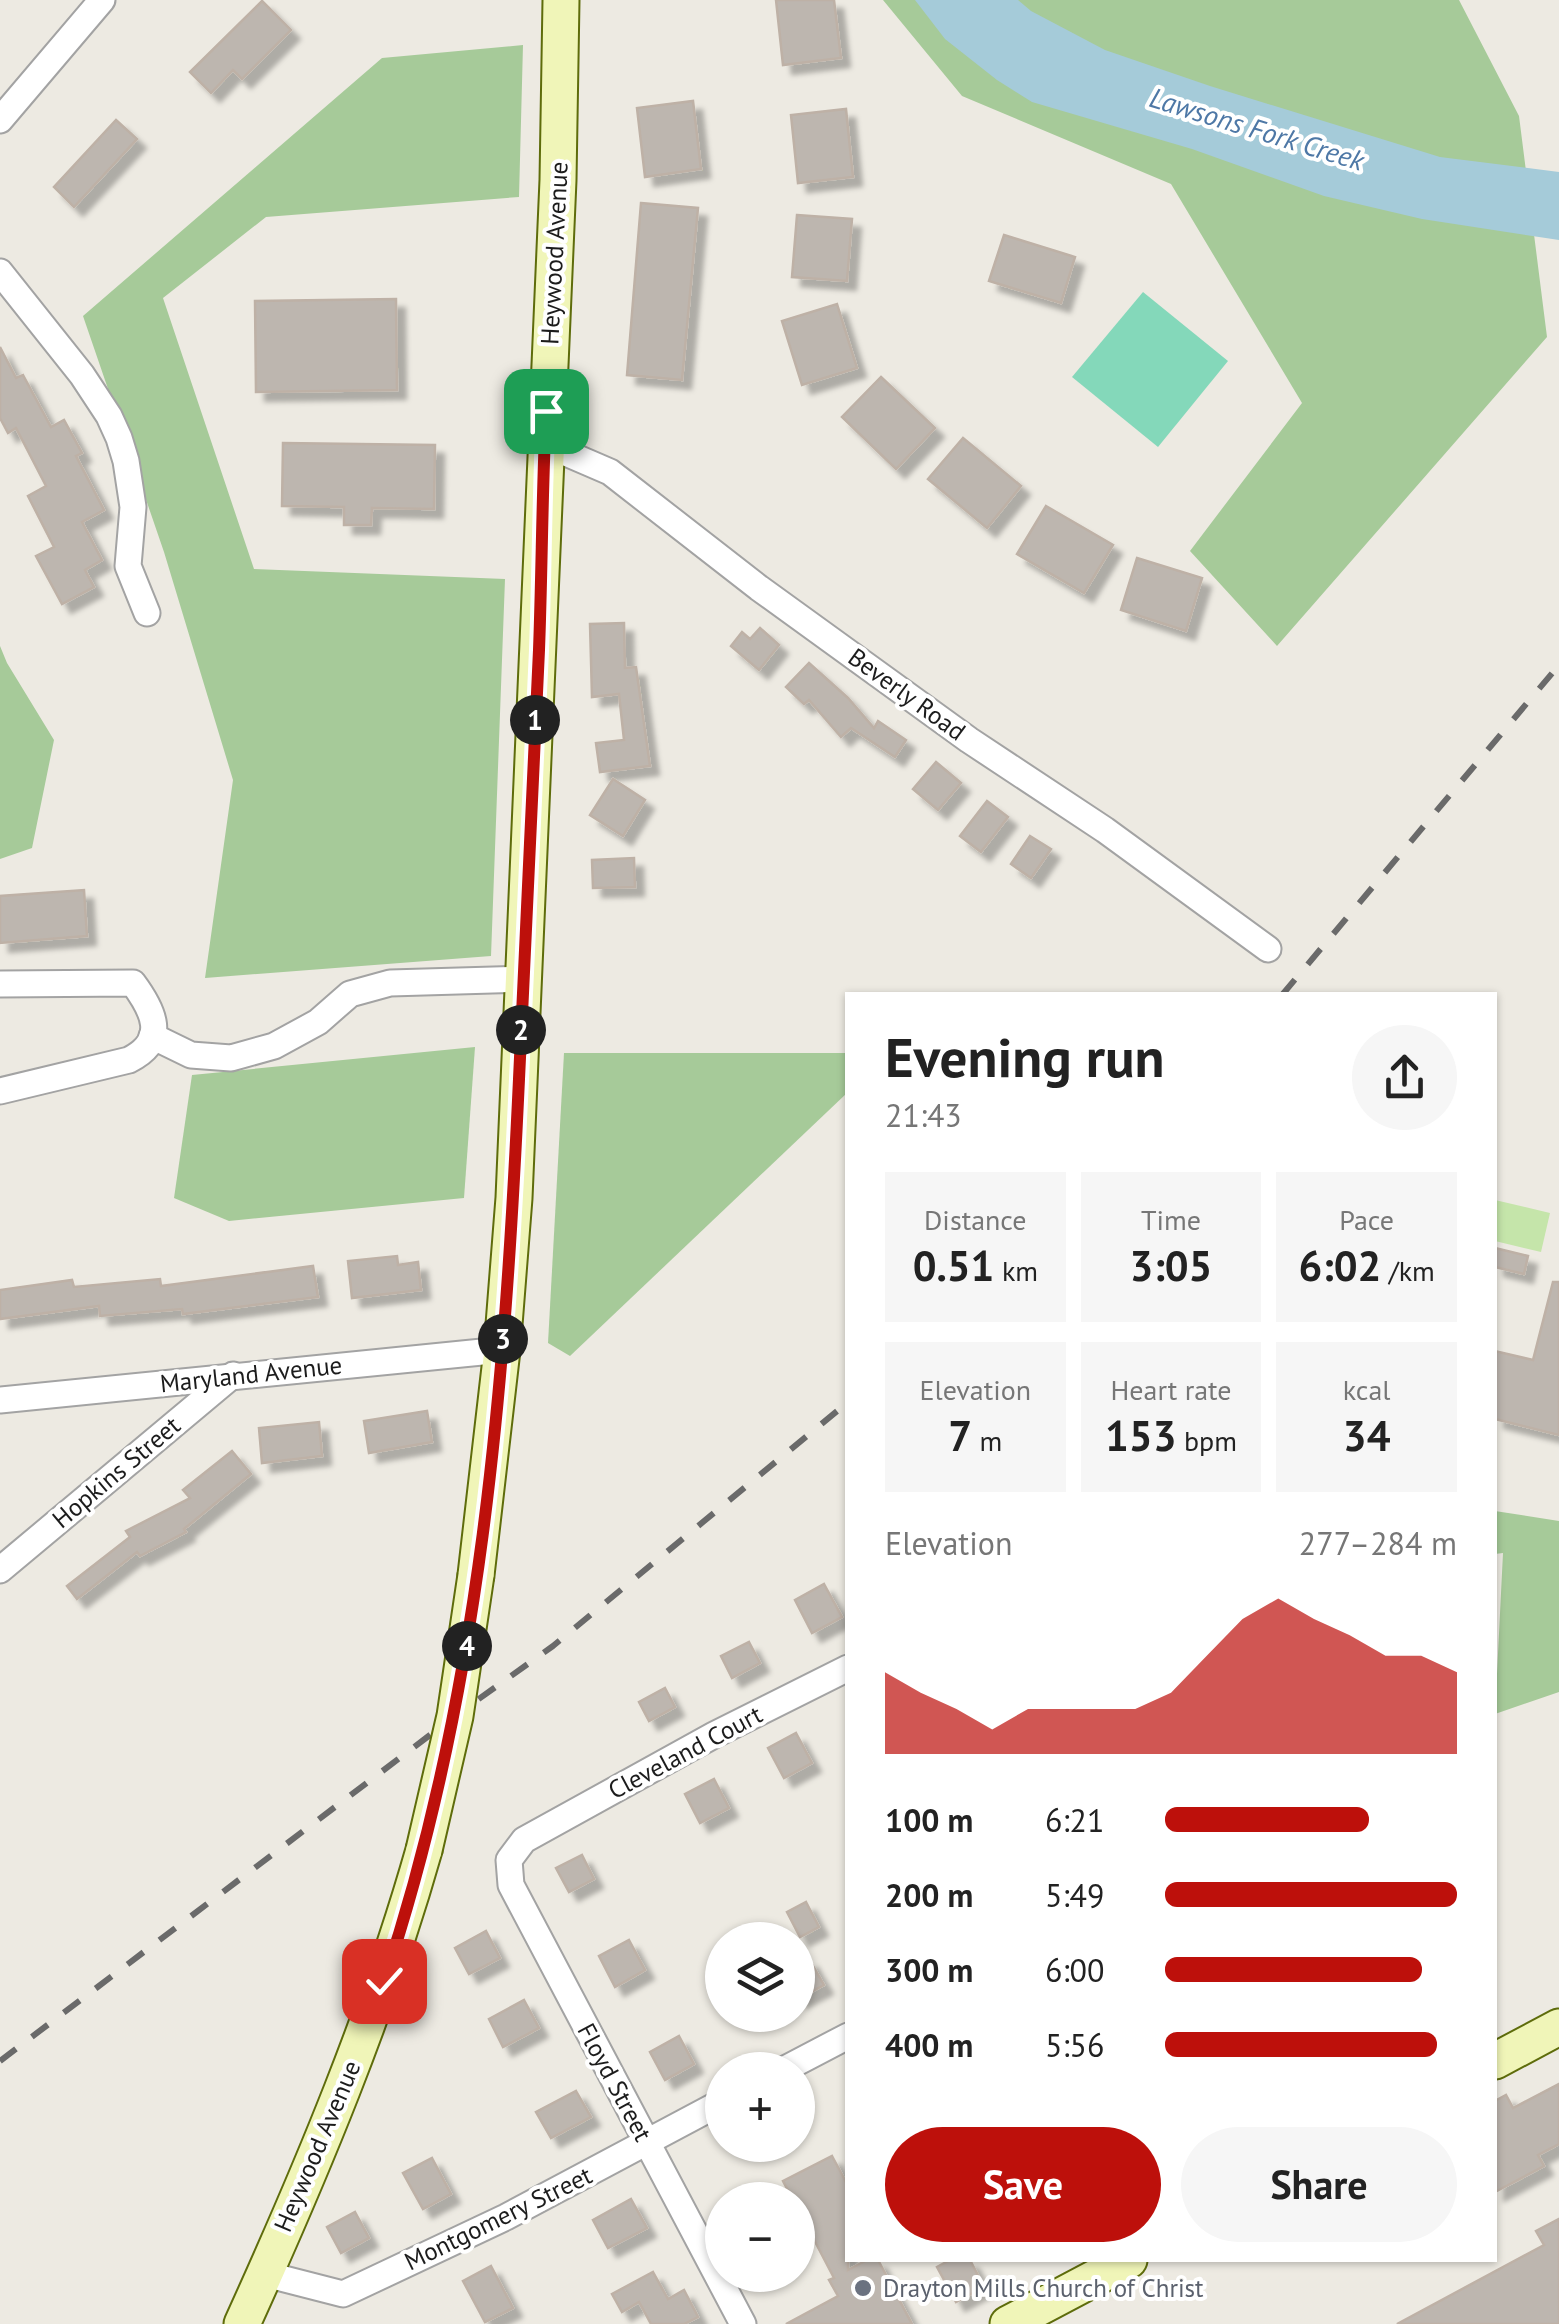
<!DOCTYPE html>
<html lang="en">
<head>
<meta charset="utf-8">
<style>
	body { margin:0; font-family:"PT Sans",sans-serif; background:#f6f6f6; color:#222; height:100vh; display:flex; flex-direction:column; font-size:38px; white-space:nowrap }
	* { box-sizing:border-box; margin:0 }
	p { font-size:32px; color:#767676 }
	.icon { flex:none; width:55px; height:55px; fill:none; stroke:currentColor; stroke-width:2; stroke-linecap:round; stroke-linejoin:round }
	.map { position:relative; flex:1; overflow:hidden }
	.side { position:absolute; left:845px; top:992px; width:652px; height:1270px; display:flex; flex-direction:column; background:#fff; border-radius:0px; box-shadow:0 2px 8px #0004 }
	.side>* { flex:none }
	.fabs { position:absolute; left:705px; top:1922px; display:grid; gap:20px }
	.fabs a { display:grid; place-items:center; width:110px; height:110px; border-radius:50%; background:#fff; box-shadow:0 2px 8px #0004; font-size:50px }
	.pin { position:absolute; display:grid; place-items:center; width:85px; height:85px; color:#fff; margin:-42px; border-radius:20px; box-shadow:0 5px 15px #0006 }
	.km { position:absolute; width:50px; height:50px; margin:-25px; border-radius:50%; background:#222; color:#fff; font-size:28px; line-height:50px; text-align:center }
	.round { display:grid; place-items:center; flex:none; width:105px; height:105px; border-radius:52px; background:#f6f6f6 }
	.summary { display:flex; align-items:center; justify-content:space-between; height:170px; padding:0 40px }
	h1 { font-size:55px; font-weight:700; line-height:75px }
	.stats { display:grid; grid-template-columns:repeat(3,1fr); gap:15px; height:170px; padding:10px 40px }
	.stats div { display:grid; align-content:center; border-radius:0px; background:#f6f6f6; text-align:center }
	.stats b { font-size:42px; font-weight:700 }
	.stats small { font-size:28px; font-weight:400 }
	.stats p { font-size:28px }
	.chart { height:280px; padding:20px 40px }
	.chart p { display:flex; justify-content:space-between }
	.chart svg { width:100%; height:180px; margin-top:10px; fill:#bd100b; opacity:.7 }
	.primary-button { display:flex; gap:20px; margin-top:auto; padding:20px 40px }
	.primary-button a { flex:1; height:115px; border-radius:60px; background:#bd100b; color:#fff; font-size:40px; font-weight:700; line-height:115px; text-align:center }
	.primary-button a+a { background:#f6f6f6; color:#222 }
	ul { padding:0 40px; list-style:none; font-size:32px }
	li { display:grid; grid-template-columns:160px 120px 1fr; align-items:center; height:75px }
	li i { height:25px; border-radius:12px; background:#bd100b }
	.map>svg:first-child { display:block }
	.grass { fill:#c5e5aa }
	.forest { fill:#a6ca99 }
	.pitch { fill:#84d8ba }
	.water { fill:#a5cbd9 }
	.building { fill:#bdb6af; stroke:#beb1a6; stroke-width:2.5; filter:url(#shadow) }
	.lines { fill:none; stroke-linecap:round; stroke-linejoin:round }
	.street-casing { stroke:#a3a3a3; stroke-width:29 }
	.secondary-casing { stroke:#5e6c0b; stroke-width:39 }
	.street { stroke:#fff; stroke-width:25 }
	.secondary { stroke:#f0f5b8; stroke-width:35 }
	.rail { stroke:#6a6a6a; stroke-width:6; stroke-dasharray:20 20; stroke-linecap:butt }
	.secondary-bridge-casing { stroke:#5e6c0b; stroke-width:39; stroke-linecap:butt }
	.secondary-bridge { stroke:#f0f5b8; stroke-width:35 }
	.route-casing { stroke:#fff; stroke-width:20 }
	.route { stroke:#bd100b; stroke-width:12 }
	.worship-dot { fill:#6b7280; stroke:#fff; stroke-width:4 }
	.labels { text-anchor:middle; stroke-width:8; stroke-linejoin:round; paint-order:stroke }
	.street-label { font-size:25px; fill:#1c1c1c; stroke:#fff }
	.worship-label { font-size:25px; fill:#5b616d; stroke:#fff; text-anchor:start }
	.water-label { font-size:28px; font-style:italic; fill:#4e78a6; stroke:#fff }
</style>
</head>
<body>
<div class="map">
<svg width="1559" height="2324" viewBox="0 0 1559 2324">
	<defs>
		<filter id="shadow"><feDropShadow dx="9" dy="9" stdDeviation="2.5" flood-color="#0004"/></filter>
	</defs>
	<rect width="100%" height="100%" fill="#edeae2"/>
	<polygon class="grass" points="1495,1200 1550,1213 1541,1252 1495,1241"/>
	<g class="forest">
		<polygon points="883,0 1459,0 1519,116 1547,337 1277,646 1190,551 1302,403 1171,184 962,96"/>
		<polygon points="523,45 519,197 266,217 163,298 254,569 505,579 491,956 205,978 233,780 164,552 83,316 382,58"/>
		<polygon points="0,646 7,663 54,740 32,848 0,859"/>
		<polygon points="475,1047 464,1198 229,1221 174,1198 192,1075"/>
		<polygon points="564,1053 848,1053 847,1093 570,1356 548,1343"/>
		<polygon points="1495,1511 1559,1521 1559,1692 1495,1714 1503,1553 1495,1554"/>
	</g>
	<polygon class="pitch" points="1143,292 1228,361 1158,447 1072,377"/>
	<polygon class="water" points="915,0 1018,0 1031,11 1105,50 1210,86 1440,157 1559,172 1559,240 1422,219 1324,196 1192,149 1032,102 997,80 945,39"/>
	<g class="building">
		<polygon points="776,0 834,0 841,58 783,65"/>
		<polygon points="262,1 291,30 242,79 233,70 211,93 190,72"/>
		<polygon points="693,101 701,169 645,177 637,108"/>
		<polygon points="846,109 853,177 798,183 791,115"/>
		<polygon points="116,120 137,139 74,207 54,187"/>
		<polygon points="641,203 698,208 682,380 627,375"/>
		<polygon points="797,215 852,219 847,281 792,277"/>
		<polygon points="1004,235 1075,257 1061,303 989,281"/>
		<polygon points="396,299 397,390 256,392 255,301"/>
		<polygon points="837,304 857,368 802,385 782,321"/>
		<polygon points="0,347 16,378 23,375 51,427 64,420 82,453 76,456 104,510 82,522 102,560 85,570 94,587 62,604 36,556 54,547 28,496 46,486 16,428 8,433 0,418"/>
		<polygon points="881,377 935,428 896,469 842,417"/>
		<polygon points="963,438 1021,486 987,528 928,479"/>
		<polygon points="283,443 435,445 434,509 372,508 371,525 344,525 344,507 282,506"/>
		<polygon points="1046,506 1113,545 1084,593 1017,554"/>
		<polygon points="1137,558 1202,578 1186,631 1121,610"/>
		<polygon points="624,623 625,668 636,667 650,766 600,772 596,743 624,740 619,694 592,697 590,624"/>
		<polygon points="760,628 779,645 759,670 731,646 742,632 750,639"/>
		<polygon points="809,663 848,698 874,728 878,721 906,740 895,757 851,728 841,737 809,700 804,704 786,687"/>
		<polygon points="936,762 961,783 938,810 913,789"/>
		<polygon points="613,779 645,800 623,836 590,815"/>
		<polygon points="987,801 1008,817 981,852 960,836"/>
		<polygon points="1030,836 1051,849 1031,878 1011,864"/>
		<polygon points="634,858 635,887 593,888 592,860"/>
		<polygon points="84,890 87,936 0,943 0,896"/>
		<polygon points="1495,1248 1528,1256 1524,1274 1495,1267"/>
		<polygon points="397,1256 398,1265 418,1262 421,1290 352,1298 348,1261"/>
		<polygon points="313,1266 318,1297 183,1314 182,1309 100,1316 99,1306 0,1319 0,1290 72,1280 74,1287 160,1279 161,1286"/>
		<polygon points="1553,1282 1559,1282 1559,1435 1495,1419 1495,1351 1533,1360"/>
		<polygon points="427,1411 432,1442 369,1453 364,1421"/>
		<polygon points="319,1422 322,1456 262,1463 259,1428"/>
		<polygon points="232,1451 251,1474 184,1529 186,1532 140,1556 137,1552 77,1599 67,1586 130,1537 126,1531 190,1498 183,1490"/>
		<polygon points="824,1584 842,1617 812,1633 795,1600"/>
		<polygon points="749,1642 760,1663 732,1678 721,1656"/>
		<polygon points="665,1688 675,1707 649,1721 639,1702"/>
		<polygon points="796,1733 812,1763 784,1778 768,1748"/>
		<polygon points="714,1779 729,1808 700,1823 685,1794"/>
		<polygon points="582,1855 594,1879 569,1892 556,1868"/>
		<polygon points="806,1902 819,1927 800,1937 787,1912"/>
		<polygon points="486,1931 500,1958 469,1974 455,1948"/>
		<polygon points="629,1940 645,1970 615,1987 599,1956"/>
		<polygon points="809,1959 824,1985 798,1999 798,1966"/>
		<polygon points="524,2000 539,2028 503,2047 489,2019"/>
		<polygon points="679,2036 694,2064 665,2080 650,2052"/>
		<polygon points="1559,2084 1559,2144 1538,2155 1544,2166 1495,2192 1495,2101 1506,2095 1513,2108"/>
		<polygon points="576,2091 591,2117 551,2138 536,2112"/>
		<polygon points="832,2156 848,2186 848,2270 867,2260 878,2260 912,2324 786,2324 838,2296 829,2280 834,2278 798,2209 798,2200 793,2200 783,2181"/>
		<polygon points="432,2158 451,2194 423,2209 403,2173"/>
		<polygon points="631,2199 647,2228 608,2248 593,2220"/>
		<polygon points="355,2212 369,2238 341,2253 327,2227"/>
		<polygon points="1559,2219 1559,2324 1397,2324 1544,2245 1536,2231"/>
		<polygon points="950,2260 970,2260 984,2287 956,2302 937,2267"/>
		<polygon points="491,2266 513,2308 485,2322 463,2281"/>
		<polygon points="653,2272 668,2299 684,2290 698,2317 684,2324 651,2324 639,2302 622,2312 612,2294"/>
	</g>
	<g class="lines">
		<g class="street-casing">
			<g id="street">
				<polyline points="0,120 102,0"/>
				<polyline points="0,272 82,375 109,416 119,438 126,461 133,507 128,566 147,613"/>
				<polyline points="545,444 610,472 759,588 969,740 1105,830 1268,949"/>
				<path d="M 0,984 L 133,983 C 153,1010 169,1040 129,1060 L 0,1091"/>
				<polyline points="152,1036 191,1055 231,1058 274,1046 318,1022 350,994 390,983 524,979"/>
				<polyline points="0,1400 502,1350"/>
				<polyline points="0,1570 233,1375"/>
				<polyline points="783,2070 848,2036"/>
				<polyline points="265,2274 343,2294 506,2217 722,2102"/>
				<polyline points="743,2324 511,1885 509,1860 524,1840 714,1735 848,1668"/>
			</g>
		</g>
		<g class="secondary-casing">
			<g id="secondary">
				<polyline points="476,1575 502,1350 514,1198 558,180 561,0"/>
				<polyline points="1495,2061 1559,2027"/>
				<path d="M 242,2324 C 312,2170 378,2012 424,1850"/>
				<polyline points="1008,2324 1129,2260"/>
			</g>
		</g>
		<use href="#street" class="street"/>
		<use href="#secondary" class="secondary"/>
		<g class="rail">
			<polyline points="1282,995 1559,665"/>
			<polyline points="0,2061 455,1716 553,1646 848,1402"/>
		</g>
		<g class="secondary-bridge-casing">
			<polyline id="secondary-bridge" points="424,1850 455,1716 476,1575"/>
		</g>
		<use href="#secondary-bridge" class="secondary-bridge"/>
	</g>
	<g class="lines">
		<g class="route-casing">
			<path id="route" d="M 384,1981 C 481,1691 505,1383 519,1079 C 526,936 533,793 539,650 C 542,570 542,491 546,411"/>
		</g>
		<use href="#route" class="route"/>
	</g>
	<circle class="worship-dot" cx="863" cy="2288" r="10"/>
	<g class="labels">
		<g class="street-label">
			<text transform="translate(554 253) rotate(-87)" y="9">Heywood Avenue</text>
			<text transform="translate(907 694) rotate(36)" y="9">Beverly Road</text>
			<text transform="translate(251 1374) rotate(-6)" y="9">Maryland Avenue</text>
			<text transform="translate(116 1472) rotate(-40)" y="9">Hopkins Street</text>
			<text transform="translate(685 1752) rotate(-28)" y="9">Cleveland Court</text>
			<text transform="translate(615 2082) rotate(62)" y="9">Floyd Street</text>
			<text transform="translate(317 2146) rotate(-67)" y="9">Heywood Avenue</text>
			<text transform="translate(498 2218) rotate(-26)" y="9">Montgomery Street</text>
		</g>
		<g class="worship-label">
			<text x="883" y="2297">Drayton Mills Church of Christ</text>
		</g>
		<g class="water-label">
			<text transform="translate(1257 129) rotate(17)" y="10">Lawsons Fork Creek</text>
		</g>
	</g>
</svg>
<div class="fabs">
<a><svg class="icon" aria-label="layers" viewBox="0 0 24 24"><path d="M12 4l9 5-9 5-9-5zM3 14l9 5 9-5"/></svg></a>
<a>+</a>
<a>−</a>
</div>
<div class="pin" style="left:546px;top:411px;background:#1e9e55"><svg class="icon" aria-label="arrive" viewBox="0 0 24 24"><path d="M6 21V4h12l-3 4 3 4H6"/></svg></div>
<div class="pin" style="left:384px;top:1981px;background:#d93025"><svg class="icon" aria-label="check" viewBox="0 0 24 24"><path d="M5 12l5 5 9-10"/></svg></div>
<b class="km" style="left:535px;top:720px">1</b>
<b class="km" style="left:521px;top:1030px">2</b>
<b class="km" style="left:503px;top:1339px">3</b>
<b class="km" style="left:467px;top:1646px">4</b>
<section class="side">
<div class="summary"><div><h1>Evening run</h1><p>21:43</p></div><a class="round"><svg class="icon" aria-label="share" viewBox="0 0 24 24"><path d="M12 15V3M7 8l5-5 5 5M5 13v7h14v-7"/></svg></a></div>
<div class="stats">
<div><p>Distance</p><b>0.51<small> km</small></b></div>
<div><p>Time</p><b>3:05</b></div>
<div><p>Pace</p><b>6:02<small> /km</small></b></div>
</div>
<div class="stats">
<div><p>Elevation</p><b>7<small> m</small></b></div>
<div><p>Heart rate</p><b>153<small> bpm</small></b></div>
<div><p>kcal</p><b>34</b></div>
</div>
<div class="chart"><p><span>Elevation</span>277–284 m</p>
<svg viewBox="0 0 160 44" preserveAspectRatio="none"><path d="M0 44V24L10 29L20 33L30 38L40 33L50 33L60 33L70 33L80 29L90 20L100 11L110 6L120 11L130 15L140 20L150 20L160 24V44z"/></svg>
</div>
<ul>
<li><b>100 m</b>6:21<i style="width:70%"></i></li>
<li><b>200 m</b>5:49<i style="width:100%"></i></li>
<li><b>300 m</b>6:00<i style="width:88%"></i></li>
<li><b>400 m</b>5:56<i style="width:93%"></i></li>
</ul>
<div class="primary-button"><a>Save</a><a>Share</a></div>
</section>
</div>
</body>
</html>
